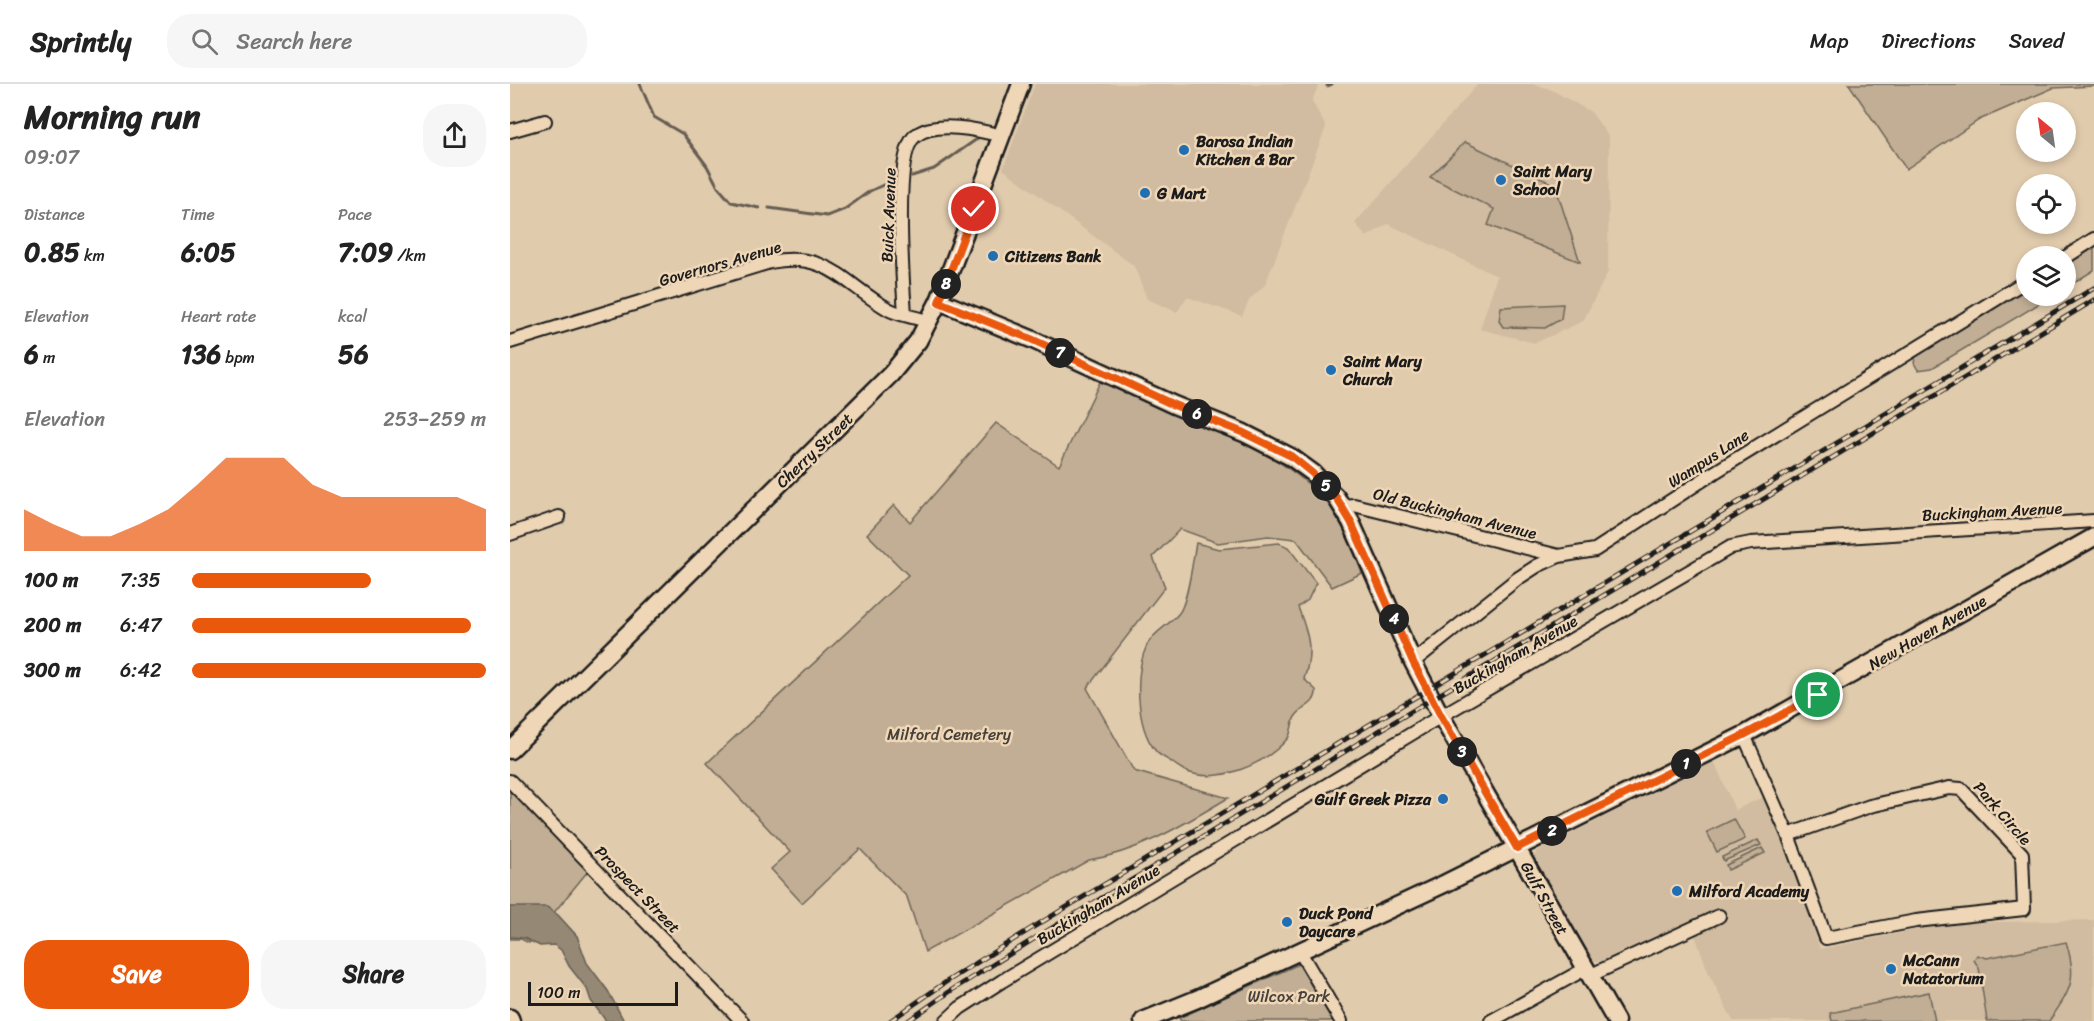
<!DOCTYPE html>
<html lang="en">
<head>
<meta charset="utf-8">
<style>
	body { margin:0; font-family:Sriracha,sans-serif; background:#f6f6f6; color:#222; height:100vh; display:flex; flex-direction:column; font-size:22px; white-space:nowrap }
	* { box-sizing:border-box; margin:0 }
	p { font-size:20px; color:#767676 }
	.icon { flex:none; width:33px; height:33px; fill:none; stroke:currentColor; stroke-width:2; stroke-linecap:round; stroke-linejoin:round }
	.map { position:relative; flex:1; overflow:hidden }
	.details { display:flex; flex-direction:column; background:#fff; width:510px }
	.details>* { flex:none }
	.needle { width:39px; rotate:331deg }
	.fabs { position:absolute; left:1506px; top:18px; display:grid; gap:12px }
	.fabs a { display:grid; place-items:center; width:60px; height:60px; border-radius:50%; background:#fff; box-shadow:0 3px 9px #0003; font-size:30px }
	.scale { position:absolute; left:18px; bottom:15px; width:150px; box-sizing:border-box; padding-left:6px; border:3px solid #1c1c1c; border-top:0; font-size:16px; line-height:21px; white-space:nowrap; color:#1c1c1c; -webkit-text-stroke:4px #eed6b6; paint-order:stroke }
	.pin { position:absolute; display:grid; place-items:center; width:51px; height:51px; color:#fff; margin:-26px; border:3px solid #fff; border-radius:50%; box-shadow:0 2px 6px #0007 }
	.km { position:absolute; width:30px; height:30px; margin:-15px; border-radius:50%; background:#222; color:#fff; font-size:16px; line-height:30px; text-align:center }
	.round { display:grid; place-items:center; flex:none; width:63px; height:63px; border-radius:24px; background:#f6f6f6 }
	.overview { display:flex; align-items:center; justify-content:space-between; height:102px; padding:0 24px }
	h1 { font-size:33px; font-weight:700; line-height:45px }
	.metrics { display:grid; grid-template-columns:repeat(3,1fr); gap:9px; height:102px; padding:6px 24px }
	.metrics div { display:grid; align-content:center }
	.metrics b { font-size:26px; font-weight:700 }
	.metrics small { font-size:16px; font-weight:400 }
	.metrics p { font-size:16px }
	.chart { height:168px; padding:12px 24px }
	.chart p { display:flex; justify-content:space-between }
	.chart svg { width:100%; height:108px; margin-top:6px; fill:#ea580c; opacity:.7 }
	.button { display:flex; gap:12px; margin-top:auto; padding:12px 24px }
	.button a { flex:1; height:69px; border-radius:24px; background:#ea580c; color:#fff; font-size:24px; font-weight:700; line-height:69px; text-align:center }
	.button a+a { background:#f6f6f6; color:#222 }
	ul { padding:0 24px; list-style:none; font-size:20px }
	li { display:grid; grid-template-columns:96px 72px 1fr; align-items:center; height:45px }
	li i { height:15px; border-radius:8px; background:#ea580c }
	header { display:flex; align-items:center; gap:36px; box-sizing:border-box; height:84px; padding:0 30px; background:#fff; border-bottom:2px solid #e0e0e0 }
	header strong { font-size:28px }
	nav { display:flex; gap:33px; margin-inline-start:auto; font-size:21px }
	.search { width:420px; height:54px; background:#f6f6f6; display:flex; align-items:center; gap:15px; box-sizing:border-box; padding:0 21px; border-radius:24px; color:#767676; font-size:22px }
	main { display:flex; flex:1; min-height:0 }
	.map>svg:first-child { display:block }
	.built { fill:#d1bca1 }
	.green { fill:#c1ae95; stroke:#6e6558; stroke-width:1.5 }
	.water { fill:#958875; stroke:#655d51; stroke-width:1.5 }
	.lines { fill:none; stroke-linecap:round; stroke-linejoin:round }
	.stream { stroke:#655d51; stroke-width:3 }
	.street-casing { stroke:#1c1c1c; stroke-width:16 }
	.secondary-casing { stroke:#1c1c1c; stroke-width:21 }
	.street { stroke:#eed6b6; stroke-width:12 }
	.secondary { stroke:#eed6b6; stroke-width:16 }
	.rail-casing { stroke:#1c1c1c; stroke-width:5 }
	.rail { stroke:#eed6b6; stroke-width:3; stroke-dasharray:9; stroke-linecap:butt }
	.route-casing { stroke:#fff; stroke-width:12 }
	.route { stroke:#ea580c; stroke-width:8 }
	.poi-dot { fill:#1f6fb2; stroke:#eed6b6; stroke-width:2 }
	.labels { text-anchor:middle; stroke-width:5; stroke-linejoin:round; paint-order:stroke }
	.poi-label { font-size:16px; font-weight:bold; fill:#1c1c1c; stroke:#eed6b6; text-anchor:start }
	.street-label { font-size:16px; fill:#1c1c1c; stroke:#eed6b6 }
	.park-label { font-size:16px; fill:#45403a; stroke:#eed6b6 }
</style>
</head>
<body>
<header>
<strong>Sprintly</strong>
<div class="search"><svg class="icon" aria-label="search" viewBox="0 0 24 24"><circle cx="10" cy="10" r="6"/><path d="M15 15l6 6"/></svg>Search here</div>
<nav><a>Map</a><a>Directions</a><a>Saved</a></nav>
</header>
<main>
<section class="details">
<div class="overview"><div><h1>Morning run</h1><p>09:07</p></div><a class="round"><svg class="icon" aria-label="share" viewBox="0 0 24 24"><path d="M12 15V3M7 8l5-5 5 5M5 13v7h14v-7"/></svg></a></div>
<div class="metrics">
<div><p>Distance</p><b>0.85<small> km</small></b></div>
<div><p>Time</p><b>6:05</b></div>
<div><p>Pace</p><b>7:09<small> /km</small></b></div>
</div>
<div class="metrics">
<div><p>Elevation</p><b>6<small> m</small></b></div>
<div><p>Heart rate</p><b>136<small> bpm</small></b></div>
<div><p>kcal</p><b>56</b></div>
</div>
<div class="chart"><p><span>Elevation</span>253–259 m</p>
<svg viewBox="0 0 160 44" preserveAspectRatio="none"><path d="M0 44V27L10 33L20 38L30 38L40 33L50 27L60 17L70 6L80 6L90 6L100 17L110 22L120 22L130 22L140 22L150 22L160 27V44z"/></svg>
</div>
<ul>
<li><b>100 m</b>7:35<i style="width:61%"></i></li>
<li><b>200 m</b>6:47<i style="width:95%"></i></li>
<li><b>300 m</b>6:42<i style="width:100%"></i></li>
</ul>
<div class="button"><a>Save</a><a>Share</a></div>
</section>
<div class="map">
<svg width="1584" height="937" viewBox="0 0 1584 937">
	<rect width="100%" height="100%" fill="#e1cbad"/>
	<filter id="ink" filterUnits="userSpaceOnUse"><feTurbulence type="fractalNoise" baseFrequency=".0167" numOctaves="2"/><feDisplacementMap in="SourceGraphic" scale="12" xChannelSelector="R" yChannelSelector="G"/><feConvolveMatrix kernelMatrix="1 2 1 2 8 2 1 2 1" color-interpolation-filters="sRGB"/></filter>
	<g filter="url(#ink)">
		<g class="built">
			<polygon points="525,0 809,0 802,17 816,43 755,201 740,215 732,232 677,213 667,228 637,215 624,182 493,85"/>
			<polygon points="968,0 1024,0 1040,5 1081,28 1099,53 1098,188 1073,237 1025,259 970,245 987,192 878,140 856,153 845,139"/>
			<polygon points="1204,677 1225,726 1253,713 1279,768 1310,865 1441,839 1584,836 1584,937 1223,937 1199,890 1180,838 1094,877 1084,877 1025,778 1024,773 1027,767"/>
		</g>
		<g class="green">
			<polygon points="1339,0 1584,0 1584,2 1543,4 1469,36 1396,85"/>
			<polygon points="955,58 1045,101 1070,178 978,141 984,125 920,93"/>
			<polygon points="1584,162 1584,186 1556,204 1556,179"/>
			<polygon points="1516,202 1516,212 1542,212 1422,284 1408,286 1404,279 1407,268"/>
			<polygon points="1053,220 1051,235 1035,244 993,243 989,237 991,223"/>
			<path d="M 590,298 C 662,327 762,358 815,416 C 833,437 842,464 852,489 L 822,503 L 786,455 L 758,452 L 708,459 L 670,445 L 643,473 L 655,503 L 577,604 L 624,687 L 718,714 C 674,740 630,768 579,776 L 415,868 L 397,813 L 350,765 L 292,819 L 261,785 L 280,768 L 197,679 L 398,491 L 357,450 L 384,421 L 400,438 L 486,339 L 549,382 Z"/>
			<path d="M 686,459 L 709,465 L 769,459 L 778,463 L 806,499 L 798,516 L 788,523 C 798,550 804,566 794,595 L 806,606 C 807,621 792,622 785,633 C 781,639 782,649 778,654 C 756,680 708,701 675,687 C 670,684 664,680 660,677 C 655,674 648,671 645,666 C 626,642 624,589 637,561 C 644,547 660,541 669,529 C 678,518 683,474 686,459 Z"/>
			<polygon points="0,708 4,709 78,787 19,859 11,855 0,855"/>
			<polygon points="1224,735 1235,755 1207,768 1197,748"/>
			<polygon points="1248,756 1251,761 1214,777 1212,773"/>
			<polygon points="1252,764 1255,769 1218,786 1216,781"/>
			<path d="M 1556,858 C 1568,895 1561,906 1539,937 L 1477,937 L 1469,884 L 1464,876 L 1467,871 L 1477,874 Z"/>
			<polygon points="789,880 824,937 671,937 669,934"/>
			<polygon points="1419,908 1425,937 1322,937 1320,929"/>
		</g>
		<polygon class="water" points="0,823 37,823 48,831 67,852 77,879 98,907 114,937 96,937 81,917 77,905 59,882 51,866 44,861 30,862 14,854 0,853"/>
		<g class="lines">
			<g class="stream">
				<polyline points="130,0 144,33 173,50 197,82 208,103 221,118 249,124"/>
				<polyline points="817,2 822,0"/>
				<polyline points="402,92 424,85 467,55"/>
				<polyline points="259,124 317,132 335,125 360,107 386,95"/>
			</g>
			<g class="street-casing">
				<g id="street">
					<polyline points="0,47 35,37"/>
					<polyline points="1556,173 1584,155"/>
					<path d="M 395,230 C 393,199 383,70 405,52 C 425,36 470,46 491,52"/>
					<path d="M 0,258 L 260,178 C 318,167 333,199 378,225 C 388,231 407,233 419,238"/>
					<polyline points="832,422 844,421 1049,472"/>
					<polyline points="0,450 49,433"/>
					<polyline points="903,578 1007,495 1027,482 1049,472 1085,466 1205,388 1516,197"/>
					<polyline points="1234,651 1278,751 1316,854 1406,837 1514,825 1512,770 1451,705 1439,704 1360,722 1278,751"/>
					<polyline points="0,697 232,937"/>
					<polyline points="790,868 831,937"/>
					<polyline points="1079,892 1209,832"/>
					<polyline points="436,937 450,924 492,897 717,761 931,632 1221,463 1241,459 1584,437"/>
					<polyline points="981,937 1075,885"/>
				</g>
			</g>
			<g class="secondary-casing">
				<g id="secondary">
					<polyline points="429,217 521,255 664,321 734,349 781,373 803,389 818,405 826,413 841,438 903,578 931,632 1106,937"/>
					<polyline points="0,666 381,290 408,257 429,217 511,0"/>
					<polyline points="0,934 1,937"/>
					<polyline points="633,937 687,915 936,799 1234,651 1584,453"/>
				</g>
			</g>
			<use href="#street" class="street"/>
			<use href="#secondary" class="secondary"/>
			<g class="rail-casing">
				<g id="rail">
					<polyline points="380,937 436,898 522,844 1584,204"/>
					<polyline points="398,937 442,906 527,853 1584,216"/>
				</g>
			</g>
			<use href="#rail" class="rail"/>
		</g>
	</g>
	<g class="lines" filter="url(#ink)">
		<g class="route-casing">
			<polyline id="route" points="464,125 429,218 521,255 664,321 734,349 781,372 802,389 826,413 841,438 903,578 931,632 1007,764 1234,651 1308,611"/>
		</g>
		<use href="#route" class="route"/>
	</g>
	<g class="poi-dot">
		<circle cx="674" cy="66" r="6"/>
		<circle cx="991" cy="96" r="6"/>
		<circle cx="635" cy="109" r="6"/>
		<circle cx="483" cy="172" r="6"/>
		<circle cx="821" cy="286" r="6"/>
		<circle cx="933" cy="715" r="6"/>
		<circle cx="1167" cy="807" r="6"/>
		<circle cx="777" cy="838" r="6"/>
		<circle cx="1381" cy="885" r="6"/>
	</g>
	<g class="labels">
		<g class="poi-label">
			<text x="686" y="63">Barosa Indian<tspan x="686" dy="18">Kitchen &amp; Bar</tspan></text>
			<text x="1003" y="93">Saint Mary<tspan x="1003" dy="18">School</tspan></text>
			<text x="647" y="115">G Mart</text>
			<text x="495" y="178">Citizens Bank</text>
			<text x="833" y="283">Saint Mary<tspan x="833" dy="18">Church</tspan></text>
			<text x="921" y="721" text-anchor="end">Gulf Greek Pizza</text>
			<text x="1179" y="813">Milford Academy</text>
			<text x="789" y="835">Duck Pond<tspan x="789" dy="18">Daycare</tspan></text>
			<text x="1393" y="882">McCann<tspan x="1393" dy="18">Natatorium</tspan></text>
		</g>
		<g class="street-label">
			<text transform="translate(378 131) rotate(-88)" y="6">Buick Avenue</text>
			<text transform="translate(210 179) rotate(-16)" y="6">Governors Avenue</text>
			<text transform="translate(304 366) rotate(-44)" y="6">Cherry Street</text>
			<text transform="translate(1198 374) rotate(-33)" y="6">Wampus Lane</text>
			<text transform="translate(1482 427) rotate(-3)" y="6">Buckingham Avenue</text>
			<text transform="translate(945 429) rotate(14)" y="6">Old Buckingham Avenue</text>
			<text transform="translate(1417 548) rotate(-30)" y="6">New Haven Avenue</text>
			<text transform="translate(1005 570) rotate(-30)" y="6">Buckingham Avenue</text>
			<text transform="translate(1493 729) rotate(49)" y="6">Park Circle</text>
			<text transform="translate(128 805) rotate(46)" y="6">Prospect Street</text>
			<text transform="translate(1035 814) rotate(61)" y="6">Gulf Street</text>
			<text transform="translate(588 820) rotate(-31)" y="6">Buckingham Avenue</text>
		</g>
		<g class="park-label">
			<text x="439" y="656">Milford Cemetery</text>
			<text x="779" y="918">Wilcox Park</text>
		</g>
	</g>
</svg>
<div class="fabs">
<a><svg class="needle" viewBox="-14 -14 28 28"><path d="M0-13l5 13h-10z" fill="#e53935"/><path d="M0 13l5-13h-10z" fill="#767676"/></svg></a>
<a><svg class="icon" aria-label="locate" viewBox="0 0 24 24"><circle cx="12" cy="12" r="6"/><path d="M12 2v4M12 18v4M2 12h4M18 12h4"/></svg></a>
<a><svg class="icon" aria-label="layers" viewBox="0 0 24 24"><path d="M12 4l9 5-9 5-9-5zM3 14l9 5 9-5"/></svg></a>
</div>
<div class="scale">100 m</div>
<div class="pin" style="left:1308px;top:611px;background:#1e9e55"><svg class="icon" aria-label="arrive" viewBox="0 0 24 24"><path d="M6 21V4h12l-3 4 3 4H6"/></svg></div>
<div class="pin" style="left:464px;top:125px;background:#d93025"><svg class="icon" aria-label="check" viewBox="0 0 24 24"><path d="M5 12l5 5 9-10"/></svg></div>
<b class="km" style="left:1176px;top:680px">1</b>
<b class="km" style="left:1042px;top:747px">2</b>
<b class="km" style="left:952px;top:668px">3</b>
<b class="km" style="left:884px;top:535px">4</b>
<b class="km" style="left:816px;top:402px">5</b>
<b class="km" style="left:687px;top:330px">6</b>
<b class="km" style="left:550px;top:269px">7</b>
<b class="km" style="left:436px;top:200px">8</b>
</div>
</main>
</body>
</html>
